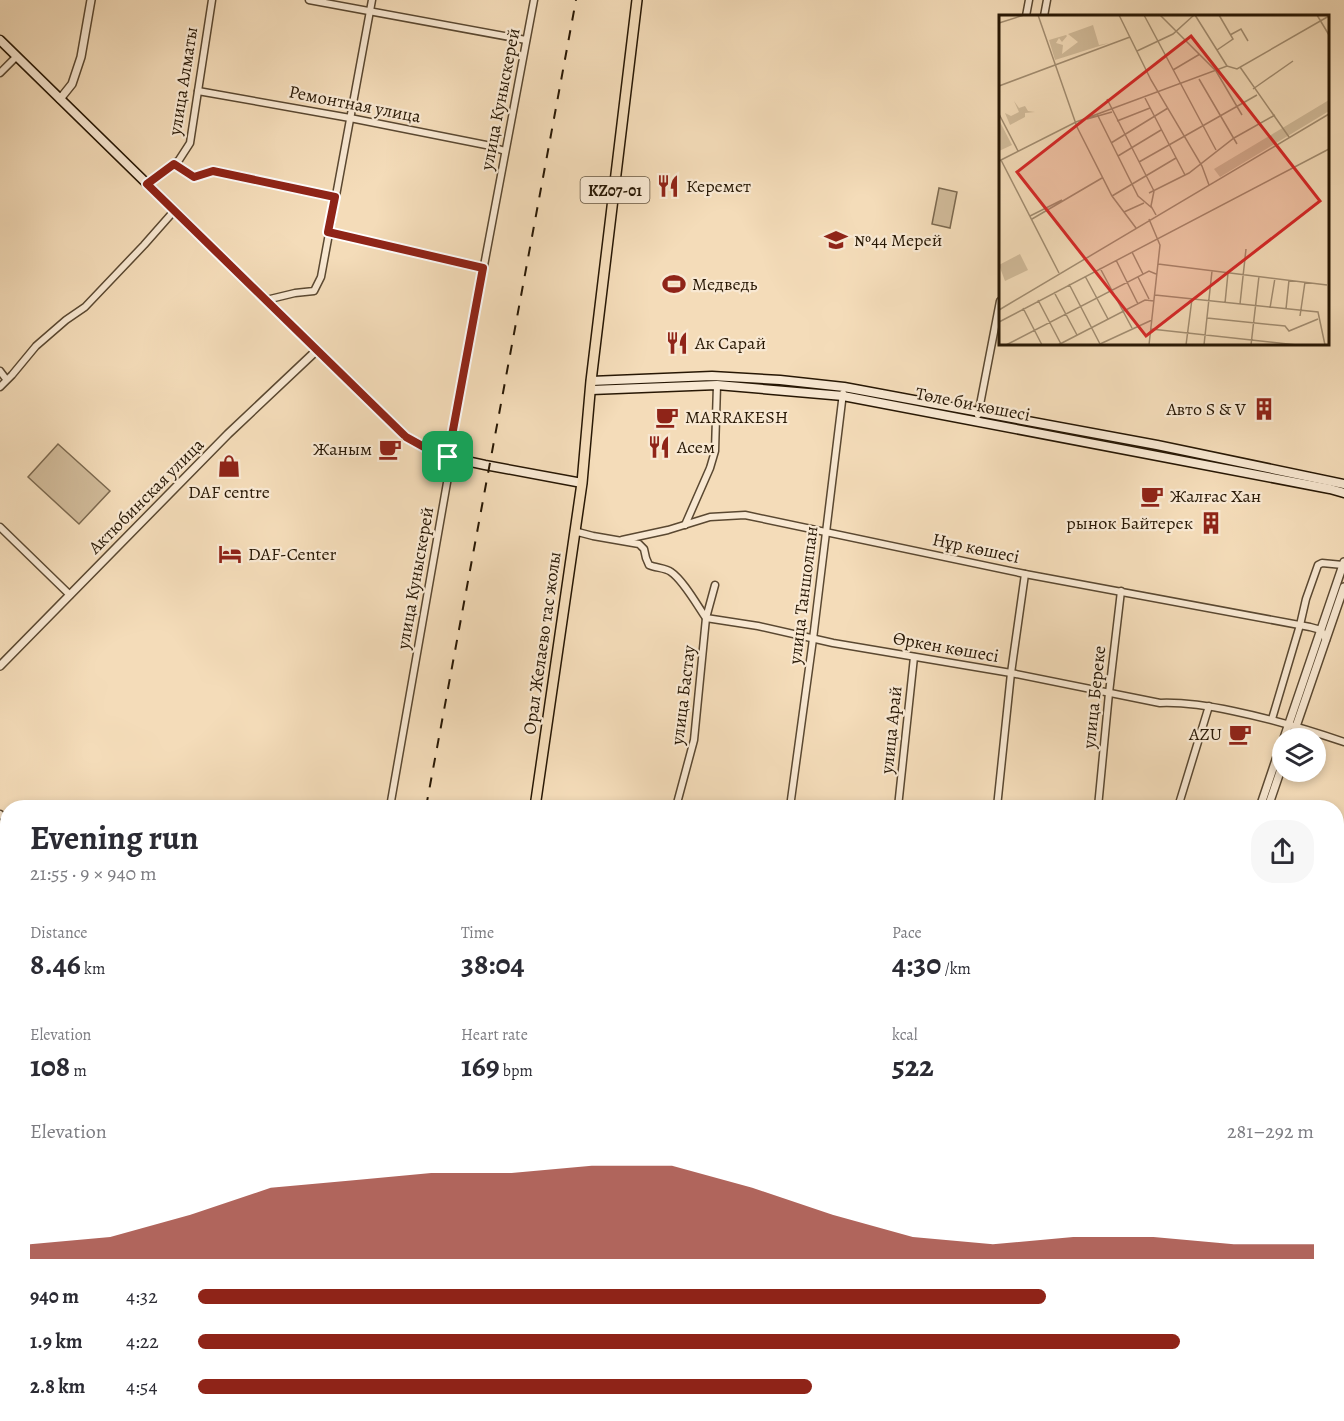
<!DOCTYPE html>
<html lang="en">
<head>
<meta charset="utf-8">
<style>
	body { margin:0; font-family:Alegreya,serif; background:#f7f7f7; color:#2b2b33; height:100vh; display:flex; flex-direction:column; font-size:22px; white-space:nowrap }
	* { box-sizing:border-box; margin:0 }
	p { font-size:20px; color:#7c7c81 }
	.icon { flex:none; width:33px; height:33px; fill:none; stroke:currentColor; stroke-width:2; stroke-linecap:round; stroke-linejoin:round }
	.map { position:relative; flex:1; overflow:hidden }
	.side { position:absolute; left:0px; top:800px; width:1344px; height:622px; display:flex; flex-direction:column; background:#fff; border-radius:24px 24px 0 0; box-shadow:0 3px 9px #0003 }
	.side>* { flex:none }
	.buttons { position:absolute; left:1272px; top:728px; display:grid; gap:12px }
	.buttons a { display:grid; place-items:center; width:54px; height:54px; border-radius:50%; background:#fff; box-shadow:0 3px 9px #0003; font-size:30px }
	.pin { position:absolute; display:grid; place-items:center; width:51px; height:51px; color:#fff; margin:-26px; border-radius:12px; box-shadow:0 3px 9px #0006 }
	.round { display:grid; place-items:center; flex:none; width:63px; height:63px; border-radius:24px; background:#f7f7f7 }
	.overview { display:flex; align-items:center; justify-content:space-between; height:102px; padding:0 30px }
	h1 { font-size:33px; font-weight:700; line-height:45px }
	.metrics { display:grid; grid-template-columns:repeat(3,1fr); gap:9px; height:102px; padding:6px 30px }
	.metrics div { display:grid; align-content:center }
	.metrics b { font-size:30px; font-weight:700 }
	.metrics small { font-size:16px; font-weight:400 }
	.metrics p { font-size:16px }
	.chart { height:168px; padding:12px 30px }
	.chart p { display:flex; justify-content:space-between }
	.chart svg { width:100%; height:108px; margin-top:6px; fill:#8f2418; opacity:.7 }
	ul { padding:0 30px; list-style:none; font-size:20px }
	li { display:grid; grid-template-columns:96px 72px 1fr; align-items:center; height:45px }
	li i { height:15px; border-radius:8px; background:#8f2418 }
	.map>svg:first-child { display:block }
	.grass { fill:url(#grass-dots); stroke:#7c694f; stroke-width:1.5 }
	.forest { fill:url(#forest-firs); stroke:#7c694f; stroke-width:1.5 }
	.garden { fill:#d1bb9a; stroke:#7c694f; stroke-width:1.5 }
	.lines { fill:none; stroke-linecap:round; stroke-linejoin:round }
	.minor-casing { stroke:#5a4831; stroke-width:9 }
	.tertiary-casing { stroke:#5a4831; stroke-width:10 }
	.secondary-casing { stroke:#271704; stroke-width:11 }
	.primary-casing { stroke:#271704; stroke-width:12 }
	.minor { stroke:#f8e8d2; stroke-width:6 }
	.tertiary { stroke:#f8e8d2; stroke-width:7 }
	.secondary { stroke:#f8e8d2; stroke-width:8 }
	.primary { stroke:#f4dcb9; stroke-width:9 }
	.rail { stroke:#271704; stroke-width:2; stroke-dasharray:10 10; stroke-linecap:butt }
	.route-casing { stroke:#fff; stroke-width:12 }
	.route { stroke:#8f2418; stroke-width:8 }
	.labels { text-anchor:middle; stroke-width:4.5; stroke-linejoin:round; paint-order:stroke }
	.shield { fill:#f8e8d2; stroke:#665642; stroke-width:1.5 }
	.shield-label { font-size:16px; font-weight:bold; fill:#271704 }
	.street-label { font-size:18px; fill:#271704; stroke:#f8e8d2 }
	.poi-label { font-size:18px; fill:#271704; stroke:#f8e8d2; text-anchor:start }
	.inset-road { fill:none; stroke:#a28d71; stroke-width:1.5 }
	.view { fill:#d62828; fill-opacity:0.15; stroke:#d62828; stroke-width:3 }
	.inset-edge { fill:none; stroke:#271704; stroke-width:3 }
</style>
</head>
<body>
<div class="map">
<svg width="1344" height="1421" viewBox="0 0 1344 1421">
	<defs>
		<pattern id="grass-dots" width="8" height="8" patternUnits="userSpaceOnUse" patternTransform="scale(1.5)"><rect width="8" height="8" fill="#d1bb9a"/><path d="M2 2h.1M6 6h.1" fill="none" stroke="#b3a083" stroke-width="1.8" stroke-linecap="round"/></pattern>
		<pattern id="forest-firs" width="22" height="20" patternUnits="userSpaceOnUse" patternTransform="scale(1.5)"><rect width="22" height="20" fill="#d1bb9a"/><path d="M5 1l3.5 6h-7zM16 11l3.5 6h-7z" fill="#b3a083"/></pattern>
	</defs>
	<rect width="100%" height="100%" fill="#f4dcb9"/>
	<filter id="stains"><feTurbulence type="fractalNoise" baseFrequency=".00333" numOctaves="4"/><feColorMatrix values="0 0 0 0 .2 0 0 0 0 .09 0 0 0 0 .02 0 0 0 .5 -.17"/></filter>
	<radialGradient id="worn" r=".72"><stop offset=".6" stop-color="#630" stop-opacity="0"/><stop offset="1" stop-color="#630" stop-opacity=".3"/></radialGradient>
	<polygon class="grass" points="998,420 1176,454 1176,456 998,421"/>
	<polygon class="forest" points="468,1415 468,1414 514,1415 513,1421 467,1421"/>
	<g class="garden">
		<polygon points="939,188 957,192 950,228 932,224"/>
		<polygon points="58,444 110,491 79,524 28,477"/>
	</g>
	<g class="lines">
		<g class="minor-casing">
			<g id="minor">
				<polyline points="309,0 526,40"/>
				<polyline points="1026,16 1029,0"/>
				<polyline points="1044,16 1047,0"/>
				<polyline points="0,73 17,56"/>
				<polyline points="198,91 350,118 486,145 505,151"/>
				<polyline points="174,164 194,176 213,171 335,197"/>
				<polyline points="147,184 179,160 190,143 212,0"/>
				<polyline points="328,232 483,268"/>
				<polyline points="266,300 295,293 314,291 321,277 372,0"/>
				<polyline points="0,371 6,379"/>
				<polyline points="0,387 12,375 36,346 66,320 85,307 144,245 174,211"/>
				<polyline points="978,415 1000,301"/>
				<polyline points="685,525 710,468 715,451 717,385"/>
				<polyline points="0,527 70,595"/>
				<path d="M 574,531 L 593,536 L 639,544 L 644,549 L 646,558 L 649,565 C 656,568 666,568 671,572 C 683,580 697,605 706,618 L 758,626 L 833,643 L 1011,673 L 1160,703 C 1185,702 1209,706 1233,711 C 1271,719 1307,729 1344,742"/>
				<polyline points="622,540 668,530 710,517 745,515 1025,574 1310,627 1321,630 1326,640"/>
				<polyline points="1272,719 1300,625 1306,599 1318,565 1322,563 1343,565"/>
				<polyline points="390,807 448,477 448,457 534,0"/>
				<polyline points="676,807 694,740 706,618 715,585"/>
				<polyline points="790,807 813,639 843,393"/>
				<polyline points="898,807 914,657"/>
				<polyline points="997,807 1011,673 1025,574"/>
				<polyline points="1098,807 1109,693 1121,591"/>
				<polyline points="1178,807 1209,706"/>
				<polyline points="0,814 8,821"/>
				<polyline points="1336,1211 1344,1212"/>
				<polyline points="1336,1385 1344,1384"/>
				<polyline points="273,1421 274,1414"/>
				<polyline points="633,1421 634,1414"/>
				<polyline points="799,1421 800,1414"/>
			</g>
		</g>
		<g class="tertiary-casing">
			<g id="tertiary">
				<polyline points="60,99 72,84 81,57 91,0"/>
				<polyline points="0,666 228,434 317,350"/>
				<polyline points="1284,738 1344,562"/>
				<polyline points="1292,738 1344,587"/>
				<polyline points="1260,807 1282,742"/>
				<polyline points="1268,807 1282,766"/>
				<polyline points="1336,1055 1344,1057"/>
				<polyline points="1064,1421 1065,1414"/>
			</g>
		</g>
		<g class="secondary-casing">
			<g id="secondary">
				<polyline points="0,40 406,437 424,447 448,457 485,465 582,483"/>
				<polyline points="591,381 712,376 780,380 844,387 1157,445 1344,484"/>
				<polyline points="591,390 717,385 843,396 1330,489 1344,493"/>
			</g>
		</g>
		<g class="primary-casing">
			<g id="primary">
				<polyline points="535,807 582,483 591,381 637,0"/>
				<polyline points="457,1421 458,1414"/>
			</g>
		</g>
		<use href="#minor" class="minor"/>
		<use href="#tertiary" class="tertiary"/>
		<use href="#secondary" class="secondary"/>
		<use href="#primary" class="primary"/>
		<g class="rail">
			<polyline points="426,807 576,0"/>
			<polyline points="315,1421 318,1414"/>
			<polyline points="363,1421 364,1414"/>
		</g>
	</g>
	<g class="lines">
		<g class="route-casing">
			<polygon id="route" points="174,164 194,177 213,171 335,197 328,232 483,268 448,457 424,447 406,437 147,184"/>
		</g>
		<use href="#route" class="route"/>
	</g>
	<defs>
		<g id="restaurant-bare" transform="scale(1.8)"><path d="M-5-6h1v4h1v-4h1v4h1v-4h1v5L-1.5 .5V6h-2V.5L-5-1ZM5-6V6H3V1.5H1.5Q1.5-4 5-6Z" fill="#8f2418" stroke="#f8e8d2" stroke-width="2.5" paint-order="stroke"/></g>
		<g id="school-bare" transform="scale(1.8)"><path d="M0-5L7-2L0 1L-7-2ZM-4 1L0 2.5L4 1V4Q0 6-4 4Z" fill="#8f2418" stroke="#f8e8d2" stroke-width="2.5" paint-order="stroke"/></g>
		<g id="stadium-bare" transform="scale(1.8)"><path d="M0-5a6.5 5 0 1 0 0 10a6.5 5 0 1 0 0-10ZM-3.5-1.8h7v3.6h-7Z" fill="#8f2418" stroke="#f8e8d2" stroke-width="2.5" paint-order="stroke"/></g>
		<g id="building-bare" transform="scale(1.8)"><path d="M-4-6H4V6H1V3H-1V6H-4ZM-2.5-4.3h1.7v1.8h-1.7ZM.8-4.3h1.7v1.8H.8ZM-2.5-1h1.7V.8h-1.7ZM.8-1h1.7V.8H.8Z" fill="#8f2418" stroke="#f8e8d2" stroke-width="2.5" paint-order="stroke"/></g>
		<g id="cafe-bare" transform="scale(1.8)"><path d="M-5.5-4.5H6V0H3Q3 3.5 0 3.5H-2.5Q-5.5 3.5-5.5 0ZM3-3.2v2h1.7v-2ZM-6 4.5H4V6H-6Z" fill="#8f2418" stroke="#f8e8d2" stroke-width="2.5" paint-order="stroke"/></g>
		<g id="shop-bare" transform="scale(1.8)"><path d="M-5-2.5h2.3a2.7 3.5 0 0 1 5.4 0H5L5.5 6h-11ZM-1.5-2.5h3a1.5 2.3 0 0 0-3 0Z" fill="#8f2418" stroke="#f8e8d2" stroke-width="2.5" paint-order="stroke"/></g>
		<g id="hotel-bare" transform="scale(1.8)"><path d="M-6-4.5h1.5V1H6V5H4.5V3h-9V5H-6ZM-4 0a1.8 1.8 0 1 1 3.6 0ZM.5 0V-2.5h3Q6-2.5 6 0Z" fill="#8f2418" stroke="#f8e8d2" stroke-width="2.5" paint-order="stroke"/></g>
	</defs>
	<g fill-rule="evenodd">
		<use href="#restaurant-bare" x="668" y="186"/>
		<use href="#school-bare" x="836" y="240"/>
		<use href="#stadium-bare" x="674" y="284"/>
		<use href="#restaurant-bare" x="677" y="343"/>
		<use href="#building-bare" x="1264" y="409"/>
		<use href="#cafe-bare" x="667" y="417"/>
		<use href="#restaurant-bare" x="659" y="447"/>
		<use href="#cafe-bare" x="390" y="449"/>
		<use href="#shop-bare" x="229" y="466"/>
		<use href="#cafe-bare" x="1152" y="496"/>
		<use href="#building-bare" x="1211" y="523"/>
		<use href="#hotel-bare" x="230" y="554"/>
		<use href="#cafe-bare" x="1240" y="734"/>
	</g>
	<g class="labels">
		<rect class="shield" x="580.5" y="177" width="69" height="26" rx="4.5"/>
		<g class="shield-label">
			<text x="615" y="196">KZ07-01</text>
		</g>
		<g class="street-label">
			<text transform="translate(183 81) rotate(-81)" y="6">улица Алматы</text>
			<text transform="translate(500 99) rotate(-79)" y="6">улица Куныскерей</text>
			<text transform="translate(355 104) rotate(11)" y="6">Ремонтная улица</text>
			<text transform="translate(973 404) rotate(11)" y="6">Төле би көшесі</text>
			<text transform="translate(146 496) rotate(-45)" y="6">Актюбинская улица</text>
			<text transform="translate(976 548) rotate(12)" y="6">Нұр көшесі</text>
			<text transform="translate(415 578) rotate(-80)" y="6">улица Куныскерей</text>
			<text transform="translate(803 595) rotate(-83)" y="6">улица Таншолпан</text>
			<text transform="translate(542 643) rotate(-82)" y="6">Орал Желаево тас жолы</text>
			<text transform="translate(946 647) rotate(10)" y="6">Өркен көшесі</text>
			<text transform="translate(683 695) rotate(-83)" y="6">улица Бастау</text>
			<text transform="translate(1094 697) rotate(-84)" y="6">улица Береке</text>
			<text transform="translate(891 730) rotate(-84)" y="6">улица Арай</text>
		</g>
		<g class="poi-label">
			<text x="686" y="192">Керемет</text>
			<text x="854" y="246">№44 Мерей</text>
			<text x="692" y="290">Медведь</text>
			<text x="695" y="349">Ак Сарай</text>
			<text x="1246" y="415" text-anchor="end">Авто S &amp; V</text>
			<text x="685" y="423">MARRAKESH</text>
			<text x="677" y="453">Асем</text>
			<text x="372" y="455" text-anchor="end">Жаным</text>
			<text x="229" y="498" text-anchor="middle">DAF centre</text>
			<text x="1170" y="502">Жалғас Хан</text>
			<text x="1193" y="529" text-anchor="end">рынок Байтерек</text>
			<text x="248" y="560">DAF-Center</text>
			<text x="1222" y="740" text-anchor="end">AZU</text>
		</g>
	</g>
	<g transform="translate(999 15)">
		<rect width="330" height="330" fill="#f4dcb9"/>
		<path d="M 94,10 L 100,30 L 110,28 L 56,45 L 50,25 L 67,20 L 68,21 L 63,27 L 60,23 L 57,28 L 64,30 L 63,39 L 79,27 L 69,19 ZM 15,86 L 20,93 L 26,91 L 29,96 L 36,97 L 26,98 L 26,102 L 11,110 L 6,98 L 12,101 L 20,97 Z" fill="#d1bb9a"/>
		<path d="M 330,85 L 330,96 L 221,162 L 215,154 Z" fill="#d1bb9a"/>
		<path d="M 0,105 L 13,130 L 0,136 Z" fill="#d1bb9a"/>
		<path d="M 21,239 L 29,255 L 6,266 L 0,250 Z" fill="#d1bb9a"/>
		<path class="inset-road" d="M 39,0 L 78,112 L 113,181 L 137,213M 120,0 L 152,65 L 203,151 L 210,170M 145,0 L 217,135M 161,0 L 217,56 L 243,100M 196,0 L 228,51M 318,0 L 330,20M 0,8 L 25,0M 231,20 L 242,14 L 249,26M 218,35 L 234,24 L 220,0M 138,36 L 174,19 L 195,0M 241,52 L 290,122M 174,55 L 201,39M 200,64 L 238,129M 0,71 L 131,22M 254,74 L 294,46M 146,83 L 186,160M 108,84 L 155,176 L 152,191 L 157,200M 0,99 L 19,136M 98,99 L 139,181 L 153,193M 88,104 L 113,97M 118,106 L 151,93M 77,107 L 228,51 L 238,54 L 330,1M 112,128 L 169,93M 119,141 L 162,115M 2,145 L 60,258M 0,146 L 77,107M 140,147 L 258,80M 150,178 L 190,158 L 235,123 L 276,100M 113,181 L 177,143M 125,197 L 145,188M 31,201 L 63,185M 33,204 L 103,163M 150,204 L 161,230 L 150,330M 133,237 L 144,259M 117,245 L 139,289M 159,249 L 328,270M 101,253 L 133,313M 86,261 L 109,304M 139,262 L 150,284M 70,269 L 101,329M 55,277 L 78,320M 156,280 L 319,297 L 326,330M 39,285 L 62,329M 226,288 L 229,258M 241,289 L 247,234M 24,293 L 43,330M 271,293 L 276,263M 287,294 L 290,265M 0,295 L 330,99M 301,301 L 306,267M 208,303 L 286,311 L 290,316 L 319,304M 0,307 L 330,134M 152,314 L 298,330M 101,329 L 153,305M 7,330 L 150,256 L 157,259M 59,330 L 146,285 L 155,286M 187,330 L 193,284M 205,330 L 213,256M 252,330 L 260,261"/>
		<path class="view" d="M 192,21 L 321,186 L 147,321 L 18,157 Z"/>
		<rect width="330" height="330" class="inset-edge"/>
	</g>
	<rect width="100%" height="100%" filter="url(#stains)"/>
	<rect width="100%" height="100%" fill="url(#worn)"/>
</svg>
<div class="buttons">
<a><svg class="icon" aria-label="layers" viewBox="0 0 24 24"><path d="M12 4l9 5-9 5-9-5zM3 14l9 5 9-5"/></svg></a>
</div>
<div class="pin" style="left:448px;top:457px;background:#1e9e55"><svg class="icon" aria-label="arrive" viewBox="0 0 24 24"><path d="M6 21V4h12l-3 4 3 4H6"/></svg></div>
<section class="side">
<div class="overview"><div><h1>Evening run</h1><p>21:55 · 9 × 940 m</p></div><a class="round"><svg class="icon" aria-label="share" viewBox="0 0 24 24"><path d="M12 15V3M7 8l5-5 5 5M5 13v7h14v-7"/></svg></a></div>
<div class="metrics">
<div><p>Distance</p><b>8.46<small> km</small></b></div>
<div><p>Time</p><b>38:04</b></div>
<div><p>Pace</p><b>4:30<small> /km</small></b></div>
</div>
<div class="metrics">
<div><p>Elevation</p><b>108<small> m</small></b></div>
<div><p>Heart rate</p><b>169<small> bpm</small></b></div>
<div><p>kcal</p><b>522</b></div>
</div>
<div class="chart"><p><span>Elevation</span>281–292 m</p>
<svg viewBox="0 0 160 44" preserveAspectRatio="none"><path d="M0 44V38L10 35L20 26L30 15L40 12L50 9L60 9L70 6L80 6L90 15L100 26L110 35L120 38L130 35L140 35L150 38L160 38V44z"/></svg>
</div>
<ul>
<li><b>940 m</b>4:32<i style="width:76%"></i></li>
<li><b>1.9 km</b>4:22<i style="width:88%"></i></li>
<li><b>2.8 km</b>4:54<i style="width:55%"></i></li>
</ul>
</section>
</div>
</body>
</html>
